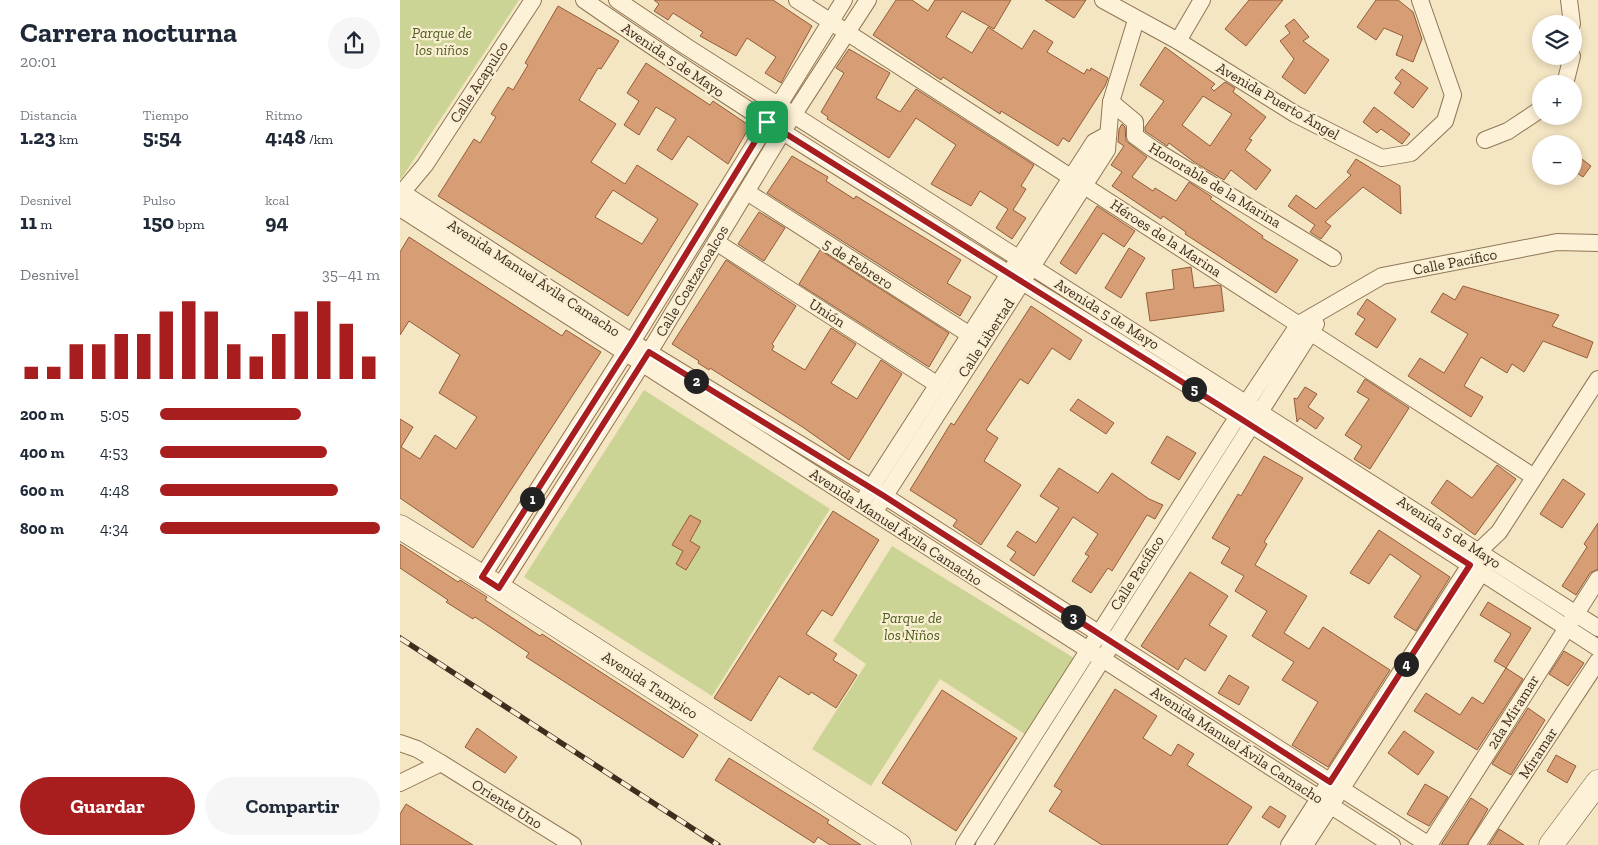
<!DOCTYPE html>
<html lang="es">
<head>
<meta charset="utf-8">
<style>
	body { margin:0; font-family:"Zilla Slab",serif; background:#f6f6f7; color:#1f2937; height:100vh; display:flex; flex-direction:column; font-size:19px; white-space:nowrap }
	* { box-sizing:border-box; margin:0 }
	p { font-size:16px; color:#747a83 }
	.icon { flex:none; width:28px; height:28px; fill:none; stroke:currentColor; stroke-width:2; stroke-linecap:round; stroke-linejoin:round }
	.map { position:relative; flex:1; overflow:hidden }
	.side { display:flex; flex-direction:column; background:#fff; width:400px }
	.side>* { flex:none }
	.buttons { position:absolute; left:1132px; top:15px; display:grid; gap:10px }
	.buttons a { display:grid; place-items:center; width:50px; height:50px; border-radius:50%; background:#fff; box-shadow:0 2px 8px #0003; font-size:25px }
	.pin { position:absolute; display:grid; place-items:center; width:42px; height:42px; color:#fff; margin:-21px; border-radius:10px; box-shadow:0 2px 8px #0006 }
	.km { position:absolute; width:25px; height:25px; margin:-12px; border-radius:50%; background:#222; color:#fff; font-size:14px; line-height:25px; text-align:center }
	.round { display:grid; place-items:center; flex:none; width:52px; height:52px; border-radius:26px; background:#f6f6f7 }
	.summary { display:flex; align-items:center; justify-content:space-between; height:85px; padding:0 20px }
	h1 { font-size:28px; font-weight:700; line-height:38px }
	.stats { display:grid; grid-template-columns:repeat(3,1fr); gap:8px; height:85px; padding:5px 20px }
	.stats div { display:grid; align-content:center }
	.stats b { font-size:21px; font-weight:700 }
	.stats small { font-size:14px; font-weight:400 }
	.stats p { font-size:14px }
	.chart { height:140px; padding:10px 20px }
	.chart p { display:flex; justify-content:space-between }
	.chart svg { width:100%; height:90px; margin-top:5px; stroke:#a81e1f; stroke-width:6 }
	.button { display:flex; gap:10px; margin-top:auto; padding:10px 20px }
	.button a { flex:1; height:58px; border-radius:30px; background:#a81e1f; color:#fff; font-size:20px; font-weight:700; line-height:58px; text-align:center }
	.button a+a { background:#f6f6f7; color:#1f2937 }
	ul { padding:0 20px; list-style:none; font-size:16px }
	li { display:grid; grid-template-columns:80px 60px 1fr; align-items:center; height:38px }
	li i { height:12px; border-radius:6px; background:#a81e1f }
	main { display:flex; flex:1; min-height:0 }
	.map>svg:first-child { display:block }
	.green { fill:#ccd495 }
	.building { fill:#d79d74; stroke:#935d39; fill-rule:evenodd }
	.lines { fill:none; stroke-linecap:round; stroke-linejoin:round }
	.street-casing { stroke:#917656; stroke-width:18 }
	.secondary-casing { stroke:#73563a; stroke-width:25 }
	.street { stroke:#fdf2d7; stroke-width:16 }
	.secondary { stroke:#fdf2d7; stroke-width:24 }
	.rail-casing { stroke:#3f2d1d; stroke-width:5.5 }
	.rail { stroke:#faefd3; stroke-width:4; stroke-dasharray:11; stroke-linecap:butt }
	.route-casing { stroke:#fff; stroke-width:10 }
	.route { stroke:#a81e1f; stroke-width:6 }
	.labels { text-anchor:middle; stroke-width:4.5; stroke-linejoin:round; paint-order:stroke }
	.park-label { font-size:15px; font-style:italic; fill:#4e5e20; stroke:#faefd3 }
	.street-label { font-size:15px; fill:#3f2d1d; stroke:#faefd3 }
</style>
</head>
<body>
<main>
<section class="side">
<div class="summary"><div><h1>Carrera nocturna</h1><p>20:01</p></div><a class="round"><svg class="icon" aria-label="share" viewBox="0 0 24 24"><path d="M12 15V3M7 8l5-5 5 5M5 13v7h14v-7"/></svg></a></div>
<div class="stats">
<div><p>Distancia</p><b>1.23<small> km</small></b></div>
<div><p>Tiempo</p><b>5:54</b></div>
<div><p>Ritmo</p><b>4:48<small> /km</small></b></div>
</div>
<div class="stats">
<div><p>Desnivel</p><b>11<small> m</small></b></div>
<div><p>Pulso</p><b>150<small> bpm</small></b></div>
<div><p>kcal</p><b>94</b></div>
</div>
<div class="chart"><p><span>Desnivel</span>35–41 m</p>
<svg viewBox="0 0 160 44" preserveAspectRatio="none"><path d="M5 44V38M15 44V38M25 44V27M35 44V27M45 44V22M55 44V22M65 44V11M75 44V6M85 44V11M95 44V27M105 44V33M115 44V22M125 44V11M135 44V6M145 44V17M155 44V33"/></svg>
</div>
<ul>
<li><b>200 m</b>5:05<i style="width:64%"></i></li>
<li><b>400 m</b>4:53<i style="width:76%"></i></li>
<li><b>600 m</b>4:48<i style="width:81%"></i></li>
<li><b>800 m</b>4:34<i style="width:100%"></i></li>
</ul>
<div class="button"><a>Guardar</a><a>Compartir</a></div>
</section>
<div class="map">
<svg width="1198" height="845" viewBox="0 0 1198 845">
	<rect width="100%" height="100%" fill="#f4e5c3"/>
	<g class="green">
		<polygon points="0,0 119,0 1,179 0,178"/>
		<polygon points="244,390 430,509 312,696 124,577"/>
		<polygon points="492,546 674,658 626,735 540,679 471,786 412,749 466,664 433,641"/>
	</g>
	<g class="building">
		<polygon points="254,0 373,0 412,26 381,83 365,73 376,57 347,38 336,56 300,36 303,32 273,13 268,20 254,11 259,4"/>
		<polygon points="496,0 512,0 528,11 535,0 611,0 594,29 562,11 546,37 572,53 588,27 622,49 634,30 653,42 647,52 684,74 687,69 690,71 691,68 708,78 705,86 669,142 663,138 658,146 601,111 600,114 543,77 541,80 473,35"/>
		<polygon points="645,0 686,0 674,18"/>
		<polygon points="849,0 883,0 846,46 825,29"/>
		<polygon points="976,0 998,0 1013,12 1022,39 1013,62 996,55 1003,36 984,28 976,40 957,27"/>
		<path d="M 158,6 L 219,41 L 201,69 L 198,68 L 179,100 L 216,124 L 191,162 L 225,184 L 237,165 L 298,204 L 228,316 L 38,196 L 74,139 L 80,143 L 96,117 L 91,114 L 108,87 L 113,90 L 128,65 L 125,63 ZM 213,190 L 258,219 L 242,244 L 195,217 Z"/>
		<polygon points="894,19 909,37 903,41 929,60 905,94 882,77 894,59 880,41 890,33 885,26"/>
		<path d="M 765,47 L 815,84 L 811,88 L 814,91 L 825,82 L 835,88 L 833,92 L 866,117 L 849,139 L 852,140 L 845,150 L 871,170 L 856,190 L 831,170 L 824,180 L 794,162 L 769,143 L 767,146 L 745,131 L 745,127 L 764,101 L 740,85 ZM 803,96 L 832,114 L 810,146 L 782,125 Z"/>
		<polygon points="449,49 490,73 476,98 500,112 516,89 634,165 621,186 626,189 613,210 626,218 612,239 596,228 608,209 580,191 571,206 531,184 556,145 516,118 489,158 427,119 428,117 421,112 444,73 436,68"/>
		<polygon points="246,63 310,105 313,101 350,126 328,164 288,136 272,160 257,150 276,119 256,107 239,135 224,125 239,101 227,93"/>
		<polygon points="1002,69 1028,88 1013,108 994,93 1001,83 995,78"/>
		<polygon points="974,107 1010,134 1002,144 981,129 977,133 963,122"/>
		<polygon points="722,124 725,127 726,141 747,157 732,177 753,191 755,188 776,201 789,182 812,197 810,199 863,236 862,238 898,260 876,293 785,234 786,232 763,216 761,219 712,186 722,172 711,165 724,146 718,142 719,129"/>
		<polygon points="1174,153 1191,166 1183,177 1174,171"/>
		<polygon points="392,156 428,177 426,181 454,199 456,196 561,260 547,283 571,297 560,316 367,193"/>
		<polygon points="956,159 1000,186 1001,214 963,187 925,222 931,226 921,239 910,232 915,225 888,206 896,195 916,209 951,175 947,172"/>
		<polygon points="697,206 735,231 724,247 703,233 676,274 660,263"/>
		<polygon points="359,212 385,228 364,261 338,244"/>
		<polygon points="9,237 162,336 166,330 201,352 73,548 0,498 0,419 13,427 1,447 20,459 35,435 56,449 77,417 39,393 60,355 9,321 0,335 0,252"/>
		<polygon points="729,248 745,258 721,298 705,288"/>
		<polygon points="420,250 549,333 529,367 399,284"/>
		<polygon points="326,260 396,306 372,344 374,346 372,350 405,370 431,328 456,344 431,383 457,399 481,360 502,374 449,460 404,428 310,368 309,370 298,363 299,361 272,344"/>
		<polygon points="791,267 794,288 818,285 821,286 824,311 750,321 746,293 774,289 772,270"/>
		<polygon points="1063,286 1159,315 1152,326 1193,342 1187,358 1143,341 1124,372 1112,364 1107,373 1081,357 1064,386 1083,397 1071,417 1008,376 1020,358 1044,373 1068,334 1031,312 1043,293 1055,300"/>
		<polygon points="967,299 996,319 977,348 955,334 965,319 957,314"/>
		<polygon points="631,306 682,340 670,360 652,348 628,384 620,379 586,430 598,438 584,461 621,485 581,545 553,526 557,520 510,490 551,423 554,425"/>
		<polygon points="965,379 1009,408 970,469 954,459 962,446 945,435 969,399 957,392"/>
		<polygon points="905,387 917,394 908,407 924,418 916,429 900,418 897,422 894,398 897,399"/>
		<polygon points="678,399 714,423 706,434 670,410"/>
		<polygon points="767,436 796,453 779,480 751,463"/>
		<polygon points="864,456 903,478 864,542 867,544 855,565 907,596 884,633 909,649 923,627 990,670 928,767 892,745 918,702 882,680 894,662 852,636 867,611 835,591 844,576 821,563 830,548 812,538 838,494 841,496"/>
		<polygon points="1097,465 1116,479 1075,535 1031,503 1047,480 1072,498"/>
		<polygon points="659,468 698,493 712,473 749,499 763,505 755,519 747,515 712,571 708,568 691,593 672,581 689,556 685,554 698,534 673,517 634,576 610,560 616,552 607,546 617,531 636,543 659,508 640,496"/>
		<polygon points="1163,479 1185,494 1162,528 1140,514"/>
		<polygon points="433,511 479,540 432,616 422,610 406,634 437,654 433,660 457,675 436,708 411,692 409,695 379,676 351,721 314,698"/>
		<polygon points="290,515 301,521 290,541 300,547 286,570 276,564 283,551 272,545"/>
		<polygon points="1198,523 1198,569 1190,573 1176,595 1162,586 1187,547 1184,544"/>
		<polygon points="979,530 1050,577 1016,631 994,617 1021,576 990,554 969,584 950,573"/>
		<polygon points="0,544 58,582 60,580 87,597 85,600 140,636 142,634 298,735 283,758 126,657 129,653 75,617 73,619 46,602 48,600 0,568"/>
		<polygon points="790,572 828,596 809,625 827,636 805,671 785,658 778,670 741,646"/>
		<polygon points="1088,602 1131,628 1106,668 1094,661 1111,634 1080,615"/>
		<circle cx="510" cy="635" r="7"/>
		<polygon points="1164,651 1184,663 1168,686 1149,674"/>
		<polygon points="1106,668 1123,679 1077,750 1014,711 1026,693 1060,715 1072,697 1083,704"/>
		<polygon points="829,675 849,687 839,705 818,693"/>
		<polygon points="715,689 757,716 743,738 771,756 778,744 794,754 787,765 852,807 827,845 702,845 649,811 662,791 654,786"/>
		<polygon points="542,690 617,738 556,831 482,783"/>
		<polygon points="1128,708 1145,720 1111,775 1092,764"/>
		<polygon points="77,728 117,757 105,773 65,747"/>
		<polygon points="1004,731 1034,752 1018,775 988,753"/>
		<polygon points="1156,755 1176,766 1167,783 1147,771"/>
		<polygon points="329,758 429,820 427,823 461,845 430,845 418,837 414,843 315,780"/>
		<polygon points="1025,784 1048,797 1029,826 1007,814"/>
		<polygon points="1071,798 1088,809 1067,845 1041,845"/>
		<polygon points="6,804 32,820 73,845 0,845 0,814"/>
		<polygon points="870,806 886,816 879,828 862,817"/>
		<polygon points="1099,829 1124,845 1089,845"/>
	</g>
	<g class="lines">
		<g class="street-casing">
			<g id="street">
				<path d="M 184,0 C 397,147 619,278 837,416 C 958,492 1078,570 1198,648"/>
				<polyline points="217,0 287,47 1198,628"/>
				<polyline points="397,0 1134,477"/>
				<polyline points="703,0 778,41 895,114 982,158 1011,153 1045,121 1053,95 1020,0"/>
				<polyline points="1169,0 1172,24"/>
				<polyline points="778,41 802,0"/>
				<polyline points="1165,84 1172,56"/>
				<polyline points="711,102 735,122 735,136 753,149 933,258"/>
				<polyline points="1085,140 1108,131 1141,109"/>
				<polyline points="0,191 232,342 472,488 1029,845"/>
				<polyline points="347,192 570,335"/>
				<polyline points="0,195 25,165 133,0"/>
				<polyline points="0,208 992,845"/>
				<polyline points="316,242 538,385"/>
				<polyline points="466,496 694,142 707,135"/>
				<polyline points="479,505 707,150 711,102 736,20"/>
				<polyline points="82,577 232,342 444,0"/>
				<polyline points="99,588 242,364 383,131 468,0"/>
				<polyline points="0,743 17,749 41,763 173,845"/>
				<polyline points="0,783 41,763"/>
				<polyline points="564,845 847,402 899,324 982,276 1157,242 1198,243"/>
				<polyline points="584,845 916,324"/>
				<polyline points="889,845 1079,551 1099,532 1198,379"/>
				<polyline points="905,845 1087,564"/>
				<polyline points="1029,845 1198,579"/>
				<polyline points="1077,845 1198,661"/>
			</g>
		</g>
		<g class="secondary-casing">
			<g id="secondary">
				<polyline points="0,527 82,577 499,845"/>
				<polyline points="1151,845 1198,782"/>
			</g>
		</g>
		<use href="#street" class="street"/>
		<use href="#secondary" class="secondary"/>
		<g class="rail-casing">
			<polyline id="rail" points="0,638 318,845"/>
		</g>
		<use href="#rail" class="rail"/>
	</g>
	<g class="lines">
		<g class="route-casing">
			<polygon id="route" points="367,122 838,417 1070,565 930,782 484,496 249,352 99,588 82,577 232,342"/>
		</g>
		<use href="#route" class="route"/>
	</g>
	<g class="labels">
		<g class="park-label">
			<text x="42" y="38">Parque de<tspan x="42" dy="17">los niños</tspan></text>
			<text x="512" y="623">Parque de<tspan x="512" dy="17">los Niños</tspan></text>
		</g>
		<g class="street-label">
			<text transform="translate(273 60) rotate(34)" y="5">Avenida 5 de Mayo</text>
			<text transform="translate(79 82) rotate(-57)" y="5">Calle Acapulco</text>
			<text transform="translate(878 101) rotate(30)" y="5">Avenida Puerto Ángel</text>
			<text transform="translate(815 185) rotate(31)" y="5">Honorable de la Marina</text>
			<text transform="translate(766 238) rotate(33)" y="5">Héroes de la Marina</text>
			<text transform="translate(1055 262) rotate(-11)" y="5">Calle Pacífico</text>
			<text transform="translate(458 264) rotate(33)" y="5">5 de Febrero</text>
			<text transform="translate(134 278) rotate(33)" y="5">Avenida Manuel Ávila Camacho</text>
			<text transform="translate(292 281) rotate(-59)" y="5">Calle Coatzacoalcos</text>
			<text transform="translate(427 313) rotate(33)" y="5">Unión</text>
			<text transform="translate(707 314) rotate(32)" y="5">Avenida 5 de Mayo</text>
			<text transform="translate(586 338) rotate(-57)" y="5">Calle Libertad</text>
			<text transform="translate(496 527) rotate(33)" y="5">Avenida Manuel Ávila Camacho</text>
			<text transform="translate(1049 532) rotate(33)" y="5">Avenida 5 de Mayo</text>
			<text transform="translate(737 573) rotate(-57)" y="5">Calle Pacífico</text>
			<text transform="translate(250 685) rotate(33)" y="5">Avenida Tampico</text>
			<text transform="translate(1113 712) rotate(-58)" y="5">2da Miramar</text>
			<text transform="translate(837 745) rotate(33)" y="5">Avenida Manuel Ávila Camacho</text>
			<text transform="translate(1138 753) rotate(-57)" y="5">Miramar</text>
			<text transform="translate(107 804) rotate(32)" y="5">Oriente Uno</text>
		</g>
	</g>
</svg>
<div class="buttons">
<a><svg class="icon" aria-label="layers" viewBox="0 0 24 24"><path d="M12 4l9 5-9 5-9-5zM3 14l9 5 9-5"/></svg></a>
<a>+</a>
<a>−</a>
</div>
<div class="pin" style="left:367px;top:122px;background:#1e9e55"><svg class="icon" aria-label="arrive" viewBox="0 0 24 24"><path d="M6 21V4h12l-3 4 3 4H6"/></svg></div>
<b class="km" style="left:132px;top:499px">1</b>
<b class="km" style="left:296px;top:381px">2</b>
<b class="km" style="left:673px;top:617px">3</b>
<b class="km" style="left:1006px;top:664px">4</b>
<b class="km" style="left:794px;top:389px">5</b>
</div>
</main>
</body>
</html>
